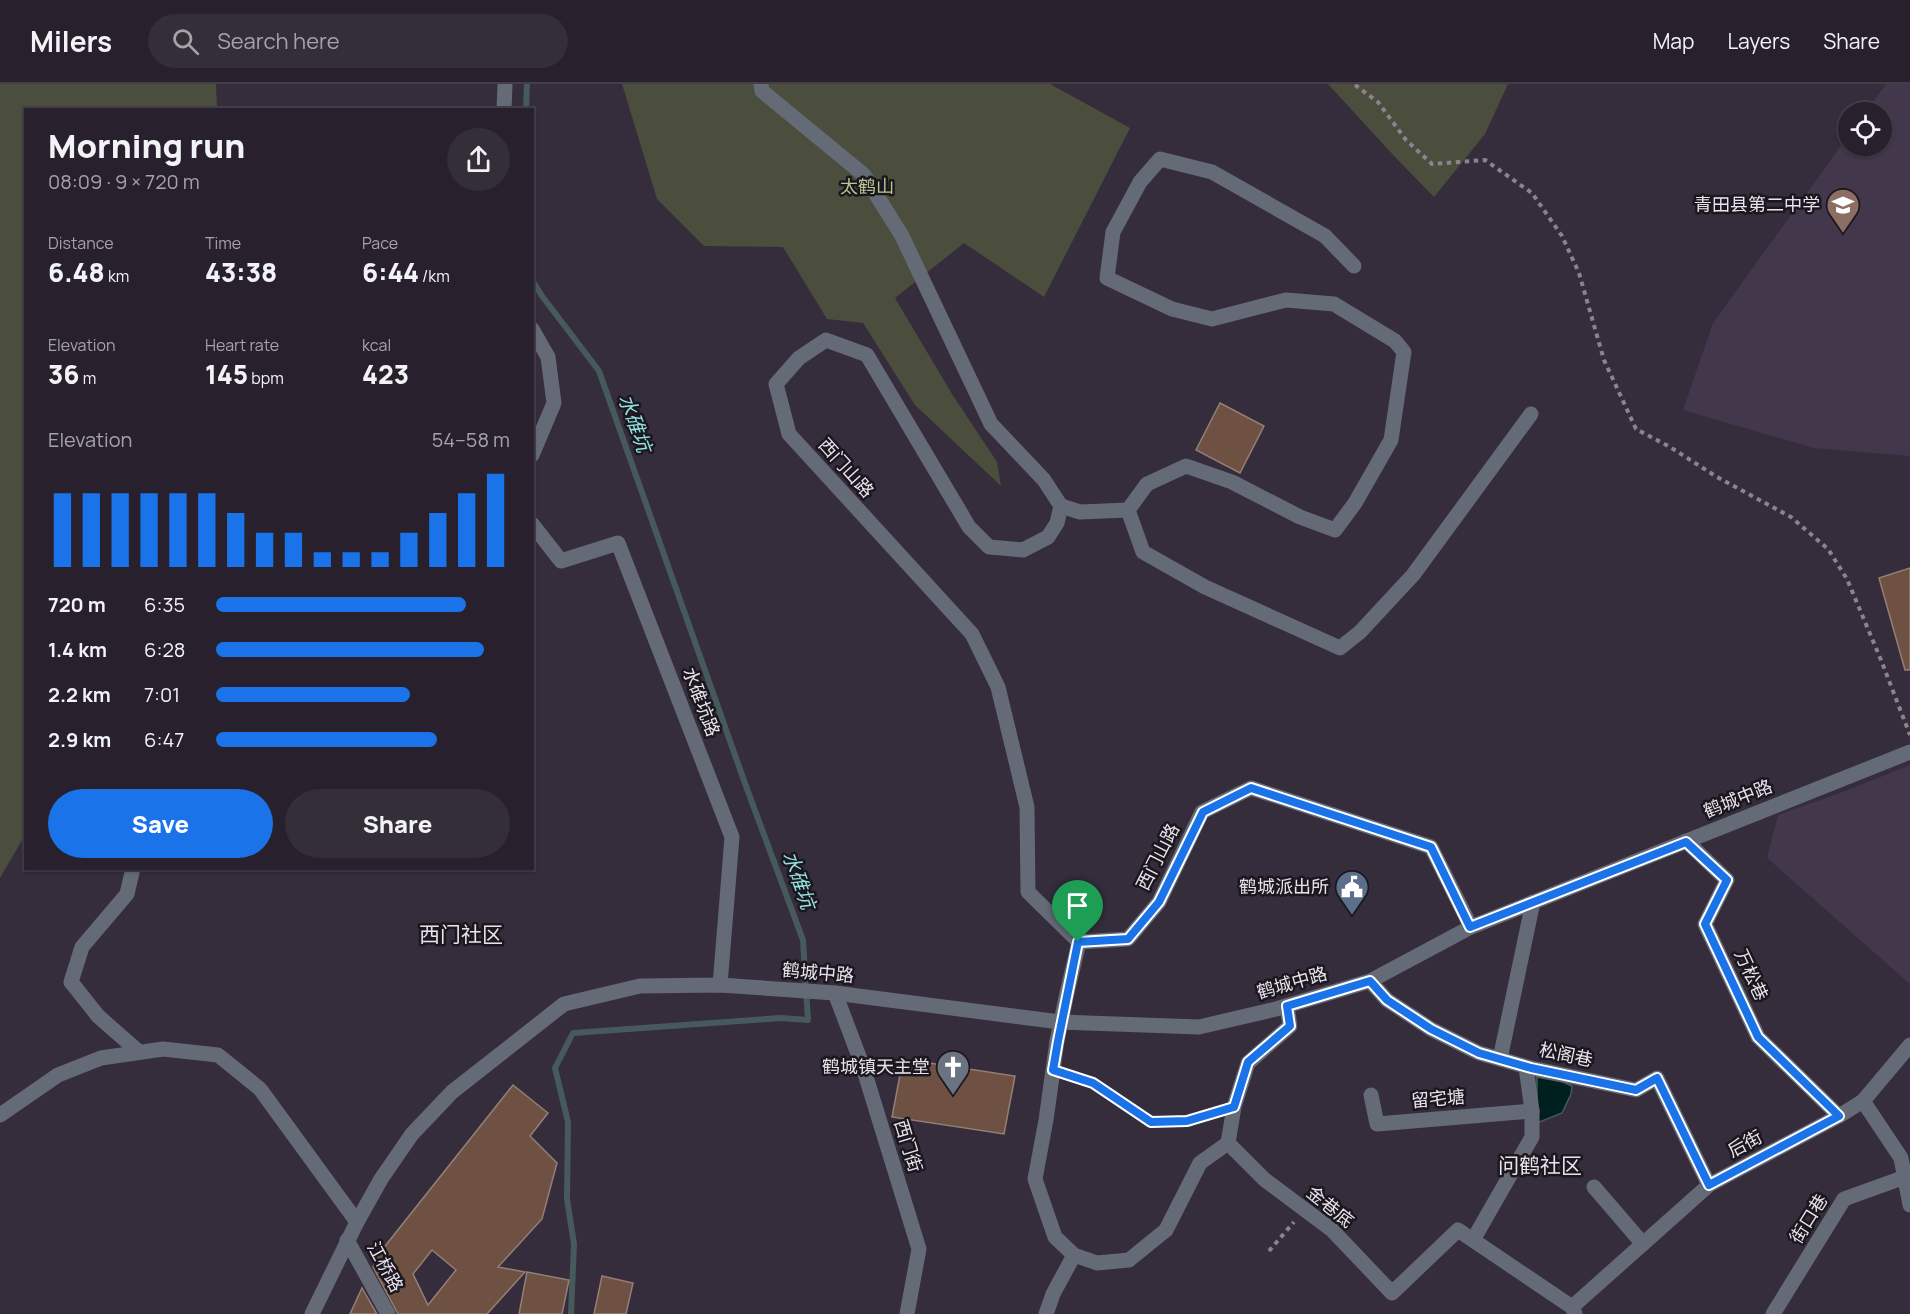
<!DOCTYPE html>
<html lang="en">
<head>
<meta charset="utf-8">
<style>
	body { margin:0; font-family:Manrope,"Noto Sans SC",sans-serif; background:#342e39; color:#f1f3f6; height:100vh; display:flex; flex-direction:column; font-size:22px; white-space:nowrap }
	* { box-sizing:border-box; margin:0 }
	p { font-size:20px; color:#a5a3aa }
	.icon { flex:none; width:33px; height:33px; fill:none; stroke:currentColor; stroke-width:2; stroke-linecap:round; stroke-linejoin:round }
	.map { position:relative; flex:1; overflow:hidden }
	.sheet { position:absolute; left:24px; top:24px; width:510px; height:762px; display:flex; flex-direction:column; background:#28212d; border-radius:0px; box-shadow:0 2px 4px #0004,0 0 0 2px #443e49 }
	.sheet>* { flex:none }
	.buttons { position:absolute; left:1838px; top:18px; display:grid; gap:12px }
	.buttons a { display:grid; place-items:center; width:54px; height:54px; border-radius:50%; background:#28212d; box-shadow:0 2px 4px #0004,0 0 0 2px #443e49; font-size:30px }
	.pin { position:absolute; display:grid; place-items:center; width:51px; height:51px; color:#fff; margin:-62px -26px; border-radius:50% 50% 50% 0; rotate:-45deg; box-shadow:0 0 6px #0007 }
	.pin .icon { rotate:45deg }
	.round { display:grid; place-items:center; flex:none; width:63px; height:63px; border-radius:32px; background:#342e39 }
	.head { display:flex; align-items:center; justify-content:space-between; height:102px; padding:0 24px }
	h1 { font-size:33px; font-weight:800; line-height:45px }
	.metrics { display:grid; grid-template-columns:repeat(3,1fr); gap:9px; height:102px; padding:6px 24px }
	.metrics div { display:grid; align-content:center }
	.metrics b { font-size:26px; font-weight:800 }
	.metrics small { font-size:16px; font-weight:400 }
	.metrics p { font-size:16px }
	.chart { height:168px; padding:12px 24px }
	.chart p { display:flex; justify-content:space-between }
	.chart svg { width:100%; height:108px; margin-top:6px; stroke:#1a73e8; stroke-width:6 }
	.action { display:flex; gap:12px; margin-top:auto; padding:12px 24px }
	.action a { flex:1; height:69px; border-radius:36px; background:#1a73e8; color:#fff; font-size:24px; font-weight:800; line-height:69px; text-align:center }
	.action a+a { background:#342e39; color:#f1f3f6 }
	ul { padding:0 24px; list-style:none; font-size:20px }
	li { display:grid; grid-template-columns:96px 72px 1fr; align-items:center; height:45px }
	li i { height:15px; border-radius:8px; background:#1a73e8 }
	header { display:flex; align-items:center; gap:36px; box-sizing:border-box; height:84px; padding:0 30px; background:#28212d; border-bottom:2px solid #443e49 }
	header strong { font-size:28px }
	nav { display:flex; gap:33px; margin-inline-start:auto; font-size:21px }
	.search { width:420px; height:54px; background:#342e39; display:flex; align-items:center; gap:15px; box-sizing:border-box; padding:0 21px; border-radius:33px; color:#a5a3aa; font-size:22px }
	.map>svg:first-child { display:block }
	.built { fill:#43374c }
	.green { fill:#4b4e3d }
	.water { fill:#001f1f; stroke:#465a5c; stroke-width:1.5 }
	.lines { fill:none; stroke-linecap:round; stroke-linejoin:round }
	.stream { stroke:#465a5c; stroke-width:6 }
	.building { fill:#6f5144; stroke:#947f76; stroke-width:1.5; fill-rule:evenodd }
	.path { stroke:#8b8390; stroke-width:4; stroke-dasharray:4.5 4.5; stroke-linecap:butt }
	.minor { stroke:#646a76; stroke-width:15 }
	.minor-bridge { stroke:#646a76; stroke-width:15 }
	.route-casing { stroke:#fff; stroke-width:12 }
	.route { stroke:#1a73e8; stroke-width:8 }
	.labels { text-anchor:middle; stroke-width:5; stroke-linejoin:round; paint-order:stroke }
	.park-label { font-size:18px; fill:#bbc68e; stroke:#1b171e }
	.poi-label { font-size:18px; fill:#e8e2ec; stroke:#1b171e; text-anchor:end }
	.street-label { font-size:18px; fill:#e8e2ec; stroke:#1b171e }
	.water-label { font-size:20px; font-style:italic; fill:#92dfdf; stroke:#1b171e }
	.quarter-label { font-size:21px; fill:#e8e2ec; stroke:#1b171e }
</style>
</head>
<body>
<header>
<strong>Milers</strong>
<div class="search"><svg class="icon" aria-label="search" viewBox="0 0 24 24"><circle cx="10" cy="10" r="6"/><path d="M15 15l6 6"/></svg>Search here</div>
<nav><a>Map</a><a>Layers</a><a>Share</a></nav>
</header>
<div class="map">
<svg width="1910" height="1230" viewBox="0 0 1910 1230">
	<rect width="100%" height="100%" fill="#352c3c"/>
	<g class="built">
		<polygon points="1886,0 1910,0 1910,372 1814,364 1683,326 1713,239 1848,52 1848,62 1881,62 1881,28 1865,28"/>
		<polygon points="1910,681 1910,900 1767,774 1778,731 1848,706"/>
	</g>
	<g class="green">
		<polygon points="0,0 216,0 217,25 26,26 26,602 23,607 26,621 25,751 0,794"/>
		<polygon points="622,0 1050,0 1130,44 1044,213 964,159 895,214 952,310 997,378 1001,402 915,321 863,239 827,235 783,163 704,162 657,115"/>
		<polygon points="1328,0 1508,0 1485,50 1434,113 1395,73"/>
	</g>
	<polygon class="water" points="1537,993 1563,998 1572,1002 1571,1010 1562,1029 1537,1039"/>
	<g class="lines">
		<g class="stream">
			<polyline points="526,26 527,0"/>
			<polyline points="532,196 542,212 599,287 747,705 803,856 808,936 781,934 573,949 555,984 568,1038 567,1115 574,1160 571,1230"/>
		</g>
	</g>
	<g class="building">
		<polygon points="1220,319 1264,342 1240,389 1196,366"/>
		<polygon points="1910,484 1910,586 1905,586 1879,494"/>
		<polygon points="903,975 1015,992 1004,1050 892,1033"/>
		<path d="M 513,1001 L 548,1029 L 530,1052 L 557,1079 L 542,1135 L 498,1183 L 525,1188 L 487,1230 L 398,1230 L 373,1183 L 378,1171 ZM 432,1166 L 456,1186 L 428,1221 L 413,1190 Z"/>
		<polygon points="527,1188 569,1196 562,1230 519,1230"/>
		<polygon points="602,1192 633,1199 626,1230 594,1230"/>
		<polygon points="362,1204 377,1230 350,1230"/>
	</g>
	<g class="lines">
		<g class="path">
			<polyline points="1355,1 1378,18 1406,56 1432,80 1485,76 1532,109 1562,152 1579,189 1604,276 1636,345 1670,363 1717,393 1791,433 1828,465 1847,495 1881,576 1910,651"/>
			<polyline points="1068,991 1093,999 1151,1038 1187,1037 1217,1028"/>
			<polyline points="1269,1167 1294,1138"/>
		</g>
		<g class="minor">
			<polyline points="761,0 762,7 864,91 902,152 991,340 1044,396 1061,422 1057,439 1048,453 1023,466 989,463 969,443 867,271 826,256 799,274 776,300 789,350 972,550 998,603 1027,723 1028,808 1079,858 1128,855 1159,818 1202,728 1251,704 1431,763 1471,843"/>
			<polyline points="504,26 505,0"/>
			<polyline points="1354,182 1325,152 1212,88 1160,75 1140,98 1113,148 1107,194 1172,225 1212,235 1286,216 1334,220 1395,257 1404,268 1391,356 1355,419 1335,446 1300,433 1232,398 1186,382 1147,400 1128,426 1143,468 1205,503 1340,564 1360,548 1413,491 1531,330"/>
			<polyline points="532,245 548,273 554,319 532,371"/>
			<polyline points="1061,422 1080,428 1128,426"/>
			<polyline points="532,440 561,477 618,459 732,753 720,901"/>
			<polyline points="1686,757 1727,796 1705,840 1758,953 1839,1032"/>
			<polyline points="133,784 127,810 82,863 71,898 98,932 139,968"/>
			<polyline points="1370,897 1387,916 1431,945 1479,969 1531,984 1636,1006 1657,994 1709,1101"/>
			<polyline points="835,909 863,983 919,1165 907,1230"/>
			<polyline points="1067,909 1079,858"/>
			<polyline points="1057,957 1046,1036 1035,1095 1055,1153 1074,1171 1097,1179 1129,1176 1166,1146 1200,1079 1228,1059 1265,1096 1332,1146 1392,1209 1458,1146 1572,1223 1575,1230"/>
			<polyline points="1500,975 1533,818"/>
			<polyline points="1371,1011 1377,1040 1532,1027"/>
			<polyline points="1863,1017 1901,1074 1910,1121"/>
			<polyline points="0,1031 58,991 101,974 163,965 218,971 260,1005 357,1138"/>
			<polyline points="1228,1059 1234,1023 1248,979 1290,942 1287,922"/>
			<polyline points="1594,1103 1643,1160"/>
			<polyline points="347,1156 388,1230"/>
			<polyline points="1473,1156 1532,1053 1532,1027 1526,983"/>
			<polyline points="1572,1223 1709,1101 1839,1032 1863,1017 1910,961"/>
			<polyline points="312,1230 357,1138 381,1095 412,1050 452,1008 564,920 640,902 720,901 835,909 1060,938 1199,943 1276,925 1370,897 1471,843 1910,668"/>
			<polyline points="1046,1230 1053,1210 1074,1171"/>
			<polyline points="1773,1230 1844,1115 1905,1093"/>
		</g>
		<polyline class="minor-bridge" points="1057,957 1067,909"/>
	</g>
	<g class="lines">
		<g class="route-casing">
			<polygon id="route" points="1251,704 1431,763 1470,843 1686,758 1727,796 1705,840 1758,953 1839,1032 1709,1101 1657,994 1636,1006 1531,984 1479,969 1431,945 1387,916 1370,897 1287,922 1290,942 1248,978 1234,1023 1187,1037 1151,1038 1093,999 1053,986 1058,957 1078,858 1128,855 1159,818 1203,728"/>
		</g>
		<use href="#route" class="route"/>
	</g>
	<defs>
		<g id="school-pin" transform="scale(1.725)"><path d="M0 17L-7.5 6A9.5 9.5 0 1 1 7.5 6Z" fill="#8d6e63" stroke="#1b171e"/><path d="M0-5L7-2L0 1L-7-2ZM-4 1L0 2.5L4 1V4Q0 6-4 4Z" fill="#fff"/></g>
		<g id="civic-pin" transform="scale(1.725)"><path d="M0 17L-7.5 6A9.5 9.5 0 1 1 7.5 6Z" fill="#5c6f8a" stroke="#1b171e"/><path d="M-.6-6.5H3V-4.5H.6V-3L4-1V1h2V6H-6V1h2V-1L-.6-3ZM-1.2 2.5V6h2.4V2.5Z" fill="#fff"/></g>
		<g id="church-pin" transform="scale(1.725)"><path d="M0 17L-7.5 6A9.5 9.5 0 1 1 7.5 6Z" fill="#6b7280" stroke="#1b171e"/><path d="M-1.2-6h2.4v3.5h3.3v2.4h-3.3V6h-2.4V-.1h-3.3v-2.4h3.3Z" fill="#fff"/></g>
	</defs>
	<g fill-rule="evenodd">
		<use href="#school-pin" x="1843" y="121"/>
		<use href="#civic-pin" x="1352" y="803"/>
		<use href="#church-pin" x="953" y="983"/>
	</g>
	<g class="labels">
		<g class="park-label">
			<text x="867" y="109">太鹤山</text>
		</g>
		<g class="poi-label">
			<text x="1820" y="127">青田县第二中学</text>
			<text x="1329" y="809">鹤城派出所</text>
			<text x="930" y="989">鹤城镇天主堂</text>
		</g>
		<g class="street-label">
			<text transform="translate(846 384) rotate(48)" y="6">西门山路</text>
			<text transform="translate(701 618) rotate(69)" y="6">水碓坑路</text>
			<text transform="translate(1738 715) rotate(-22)" y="6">鹤城中路</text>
			<text transform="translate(1158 773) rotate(-63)" y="6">西门山路</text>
			<text transform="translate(818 889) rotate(5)" y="6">鹤城中路</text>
			<text transform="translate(1751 891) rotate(65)" y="6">万松巷</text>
			<text transform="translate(1292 899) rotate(-16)" y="6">鹤城中路</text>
			<text transform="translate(1566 971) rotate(12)" y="6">松阁巷</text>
			<text transform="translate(1438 1015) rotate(-5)" y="6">留宅塘</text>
			<text transform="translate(1745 1060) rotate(-28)" y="6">后街</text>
			<text transform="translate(908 1062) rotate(73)" y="6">西门街</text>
			<text transform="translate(1330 1123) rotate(39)" y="6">金巷底</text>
			<text transform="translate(1809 1135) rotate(-58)" y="6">街口巷</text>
			<text transform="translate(385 1183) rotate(61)" y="6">江桥路</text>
		</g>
		<g class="water-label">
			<text transform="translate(635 339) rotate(70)" y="7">水碓坑</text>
			<text transform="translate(799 796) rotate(70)" y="7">水碓坑</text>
		</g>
		<g class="quarter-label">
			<text x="461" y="858">西门社区</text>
			<text x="1540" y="1089">问鹤社区</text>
		</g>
	</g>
</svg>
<div class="buttons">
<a><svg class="icon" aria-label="locate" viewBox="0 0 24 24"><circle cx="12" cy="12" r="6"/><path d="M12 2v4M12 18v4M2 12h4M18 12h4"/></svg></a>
</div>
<div class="pin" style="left:1078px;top:858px;background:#1e9e55"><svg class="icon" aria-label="arrive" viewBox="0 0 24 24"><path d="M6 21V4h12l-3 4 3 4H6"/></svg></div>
<section class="sheet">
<div class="head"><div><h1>Morning run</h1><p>08:09 · 9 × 720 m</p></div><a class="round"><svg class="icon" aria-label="share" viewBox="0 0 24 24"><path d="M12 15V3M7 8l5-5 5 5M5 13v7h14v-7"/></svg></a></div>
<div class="metrics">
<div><p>Distance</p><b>6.48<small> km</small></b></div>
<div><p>Time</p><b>43:38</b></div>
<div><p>Pace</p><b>6:44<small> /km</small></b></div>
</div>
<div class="metrics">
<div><p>Elevation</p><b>36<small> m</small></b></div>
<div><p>Heart rate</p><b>145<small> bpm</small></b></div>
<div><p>kcal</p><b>423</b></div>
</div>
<div class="chart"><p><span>Elevation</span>54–58 m</p>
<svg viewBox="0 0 160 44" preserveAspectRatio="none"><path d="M5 44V14M15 44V14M25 44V14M35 44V14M45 44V14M55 44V14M65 44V22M75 44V30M85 44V30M95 44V38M105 44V38M115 44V38M125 44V30M135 44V22M145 44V14M155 44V6"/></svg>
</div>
<ul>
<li><b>720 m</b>6:35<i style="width:85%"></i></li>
<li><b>1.4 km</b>6:28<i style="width:91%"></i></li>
<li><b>2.2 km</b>7:01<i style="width:66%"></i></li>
<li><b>2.9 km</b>6:47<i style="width:75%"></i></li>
</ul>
<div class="action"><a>Save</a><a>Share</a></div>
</section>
</div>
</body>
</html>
